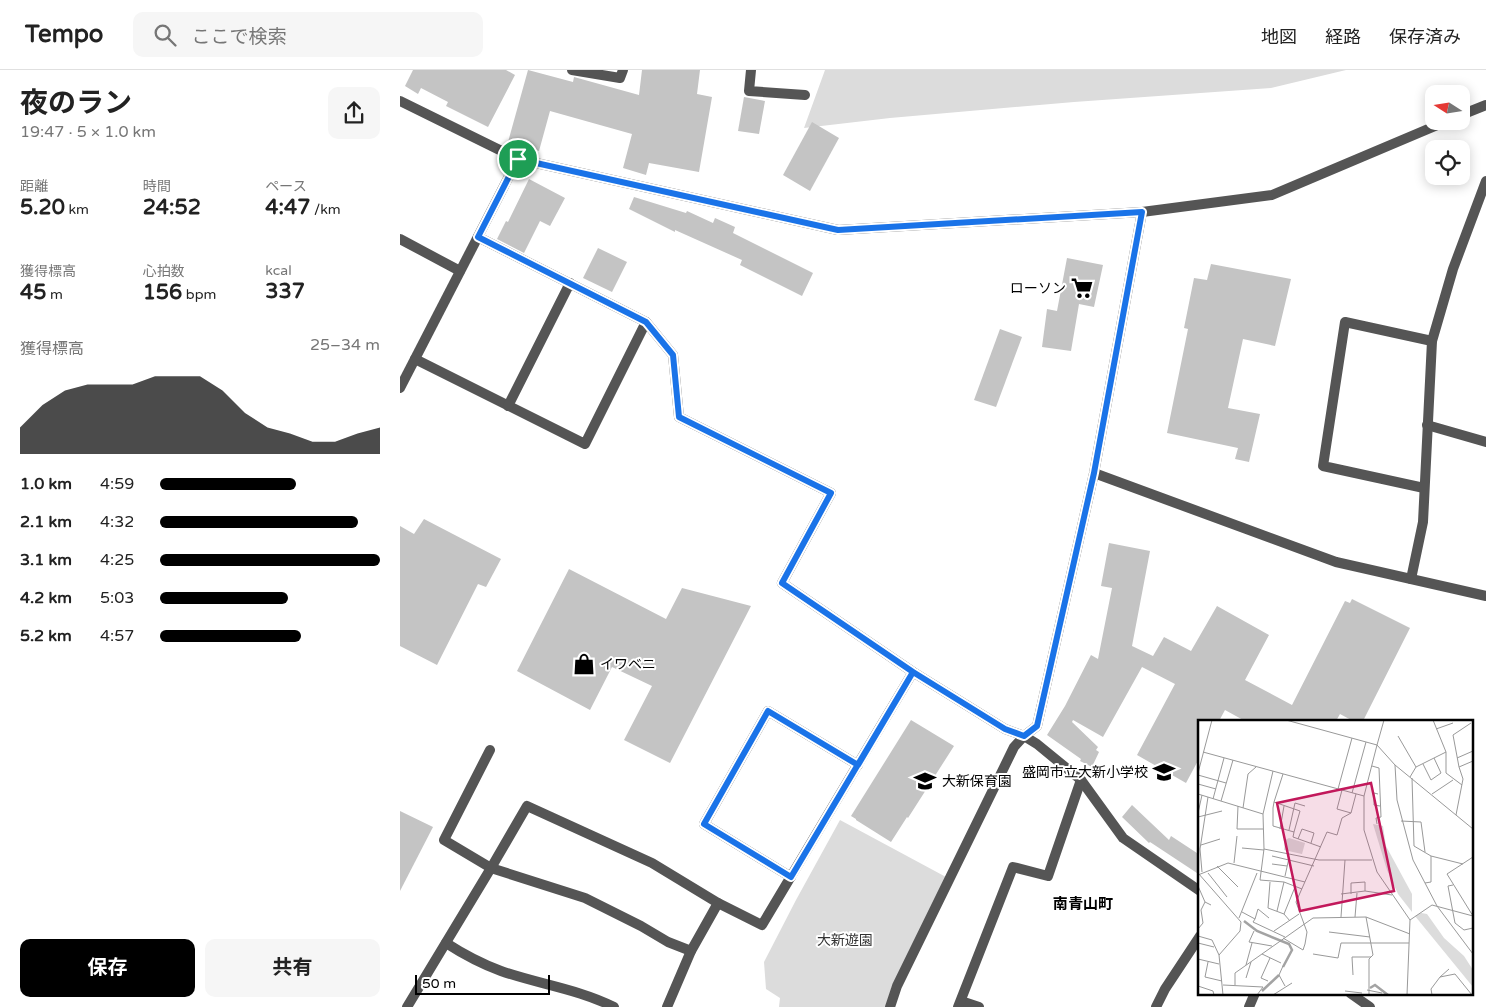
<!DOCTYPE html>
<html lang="ja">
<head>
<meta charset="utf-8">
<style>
	body { margin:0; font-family:"Varela Round","Noto Sans JP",sans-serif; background:#f6f6f6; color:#222; height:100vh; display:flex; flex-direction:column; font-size:19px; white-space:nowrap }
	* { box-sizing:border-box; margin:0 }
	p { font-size:16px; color:#767676 }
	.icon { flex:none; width:28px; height:28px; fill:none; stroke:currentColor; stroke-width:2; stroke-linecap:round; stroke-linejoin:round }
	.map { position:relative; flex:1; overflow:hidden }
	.details { display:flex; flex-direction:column; background:#fff; width:400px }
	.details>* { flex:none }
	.needle { width:32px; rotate:282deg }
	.controls { position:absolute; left:1025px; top:15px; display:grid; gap:10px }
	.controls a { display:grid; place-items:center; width:45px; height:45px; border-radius:10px; background:#fff; box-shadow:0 2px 12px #0003; font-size:25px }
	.scale { position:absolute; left:15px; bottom:12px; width:135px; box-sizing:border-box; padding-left:5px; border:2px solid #000; border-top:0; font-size:14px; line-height:18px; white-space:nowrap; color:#000; -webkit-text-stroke:4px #fff; paint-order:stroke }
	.pin { position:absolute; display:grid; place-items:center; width:42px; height:42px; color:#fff; margin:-21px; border:2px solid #fff; border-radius:50%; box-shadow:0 1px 5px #0007 }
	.round { display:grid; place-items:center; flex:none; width:52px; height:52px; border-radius:10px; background:#f6f6f6 }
	.headline { display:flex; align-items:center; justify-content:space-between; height:85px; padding:0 20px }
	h1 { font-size:28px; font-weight:700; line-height:38px }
	.figures { display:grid; grid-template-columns:repeat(3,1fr); gap:8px; height:85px; padding:5px 20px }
	.figures div { display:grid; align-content:center }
	.figures b { font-size:21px; font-weight:700 }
	.figures small { font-size:14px; font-weight:400 }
	.figures p { font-size:14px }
	.chart { height:140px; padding:10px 20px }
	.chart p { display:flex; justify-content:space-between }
	.chart svg { width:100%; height:90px; margin-top:5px; fill:#000; opacity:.7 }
	.cta { display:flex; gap:10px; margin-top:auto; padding:10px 20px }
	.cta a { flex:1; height:58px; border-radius:10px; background:#000; color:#fff; font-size:20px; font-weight:700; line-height:58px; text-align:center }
	.cta a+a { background:#f6f6f6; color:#222 }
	ul { padding:0 20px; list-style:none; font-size:16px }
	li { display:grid; grid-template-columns:80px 60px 1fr; align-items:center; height:38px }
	li i { height:12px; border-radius:6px; background:#000 }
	header { display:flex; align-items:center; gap:30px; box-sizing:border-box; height:70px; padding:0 25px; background:#fff; border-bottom:1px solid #e0e0e0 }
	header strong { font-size:24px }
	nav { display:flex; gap:28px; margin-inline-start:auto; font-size:18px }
	.search { width:350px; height:45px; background:#f6f6f6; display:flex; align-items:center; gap:12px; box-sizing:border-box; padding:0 18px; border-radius:10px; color:#767676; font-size:19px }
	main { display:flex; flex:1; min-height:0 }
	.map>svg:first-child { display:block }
	.green { fill:#dcdcdc }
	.building { fill:#c4c4c4 }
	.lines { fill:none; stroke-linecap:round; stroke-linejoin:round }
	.minor { stroke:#555; stroke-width:10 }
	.tertiary { stroke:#555; stroke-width:10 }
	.route-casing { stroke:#fff; stroke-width:10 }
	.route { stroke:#1a73e8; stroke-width:6 }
	.labels { text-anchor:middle; stroke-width:4; stroke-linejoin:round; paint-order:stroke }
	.poi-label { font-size:14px; fill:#000; stroke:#fff; text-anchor:end }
	.park-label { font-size:14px; fill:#333; stroke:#fff }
	.neighbourhood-label { font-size:15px; font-weight:bold; fill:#000; stroke:#fff }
	.inset-river { fill:none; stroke:#a3a3a3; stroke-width:2.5 }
	.inset-road { fill:none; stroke:#999; stroke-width:1 }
	.view { fill:#c2185b; fill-opacity:0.15; stroke:#c2185b; stroke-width:2.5 }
	.inset-edge { fill:none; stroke:#000; stroke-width:2.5 }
</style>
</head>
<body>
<header>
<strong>Tempo</strong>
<div class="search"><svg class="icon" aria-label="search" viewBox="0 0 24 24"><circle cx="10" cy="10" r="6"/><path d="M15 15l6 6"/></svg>ここで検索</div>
<nav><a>地図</a><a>経路</a><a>保存済み</a></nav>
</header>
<main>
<section class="details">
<div class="headline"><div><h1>夜のラン</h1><p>19:47 · 5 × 1.0 km</p></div><a class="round"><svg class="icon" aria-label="share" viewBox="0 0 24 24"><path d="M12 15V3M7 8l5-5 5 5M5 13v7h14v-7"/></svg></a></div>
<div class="figures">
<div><p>距離</p><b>5.20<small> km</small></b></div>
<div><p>時間</p><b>24:52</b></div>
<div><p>ペース</p><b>4:47<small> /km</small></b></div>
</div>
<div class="figures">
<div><p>獲得標高</p><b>45<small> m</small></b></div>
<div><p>心拍数</p><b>156<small> bpm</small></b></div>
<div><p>kcal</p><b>337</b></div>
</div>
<div class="chart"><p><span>獲得標高</span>25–34 m</p>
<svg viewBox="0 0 160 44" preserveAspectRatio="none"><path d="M0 44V31L10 20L20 13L30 10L40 10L50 10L60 6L70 6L80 6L90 13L100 24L110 31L120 34L130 38L140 38L150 34L160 31V44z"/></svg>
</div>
<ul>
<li><b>1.0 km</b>4:59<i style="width:62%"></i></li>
<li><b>2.1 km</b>4:32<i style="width:90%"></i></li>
<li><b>3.1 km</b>4:25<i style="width:100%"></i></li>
<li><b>4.2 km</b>5:03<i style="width:58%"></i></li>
<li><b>5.2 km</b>4:57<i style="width:64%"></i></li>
</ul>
<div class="cta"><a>保存</a><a>共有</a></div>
</section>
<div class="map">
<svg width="1086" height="937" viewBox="0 0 1086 937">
	<rect width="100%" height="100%" fill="#fff"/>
	<g class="green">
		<polygon points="425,0 946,0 871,18 674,32 490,48 404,58"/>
		<polygon points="440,750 546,807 492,916 485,937 379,937 380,928 366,919 364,892 396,830"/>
	</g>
	<g class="building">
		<polygon points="13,0 106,0 115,5 88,57 46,36 48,32 21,18 18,24 5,16"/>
		<polygon points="128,0 173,12 174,7 239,25 242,0 300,0 297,24 312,27 299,102 249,93 246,105 223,98 232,64 150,41 139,81 108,72"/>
		<polygon points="344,27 365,31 359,64 338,61"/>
		<polygon points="412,52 439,68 410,121 383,105"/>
		<polygon points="129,109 165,128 150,156 140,151 124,183 97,169 106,151 108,152"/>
		<polygon points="234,127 286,143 287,141 313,153 315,148 335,157 333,163 413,203 402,226 340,195 342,190 275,160 275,162 229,139"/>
		<polygon points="198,178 227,192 212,222 183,208"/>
		<polygon points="667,188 703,195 694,237 679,234 671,281 642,277 647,239 657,241"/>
		<polygon points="811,194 891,209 875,276 843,269 828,338 860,344 849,392 835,389 838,378 767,363 788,259 784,258 794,208 807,210"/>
		<polygon points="600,259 622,267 596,337 574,330"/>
		<polygon points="24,449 101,489 86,517 78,514 37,595 0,576 0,456 14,464"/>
		<polygon points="709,473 750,481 732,576 753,586 764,567 791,581 817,536 869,565 845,610 892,635 945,531 950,533 952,529 1010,558 963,651 953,651 940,644 936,651 845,651 825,640 819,651 800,651 800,687 786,713 737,685 775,614 742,597 703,667 673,650 672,652 698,677 696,680 699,682 692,697 680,691 681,689 647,665 665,636 691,585 698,589 712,518 701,516"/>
		<polygon points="169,499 266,549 282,518 351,536 270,693 224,670 252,616 212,597 190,640 117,601"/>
		<polygon points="511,650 554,676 508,748 507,747 491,772 456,750 456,749 451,746"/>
		<polygon points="732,735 769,770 771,766 800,785 800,805 750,772 749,773 722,747"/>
		<polygon points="0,741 33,757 0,821"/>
	</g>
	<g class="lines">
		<g class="minor">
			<polyline points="172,0 220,8 223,0"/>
			<polyline points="351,0 349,21 405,25"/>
			<polyline points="78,167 246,252 273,285 279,347 431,423 382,513 513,602 605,659 624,666 637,674 681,710 723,768 800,821"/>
			<polyline points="0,169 60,201"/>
			<polyline points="15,289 185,374 246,252"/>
			<polyline points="108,336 170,213"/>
			<polyline points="1027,355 1086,372"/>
			<polyline points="694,403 936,492 1086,526"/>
			<polyline points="1024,418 923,396 945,252 1032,271"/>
			<polyline points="1011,509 1023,452 1032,271 1053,199 1086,111"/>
			<polyline points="90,680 44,770 91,798 185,828 241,856 268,872 291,881"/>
			<polyline points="391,807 304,754 368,641 458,695"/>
			<polyline points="318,833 362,855 513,602"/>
			<path d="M 46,873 C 63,884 82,894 101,901 C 138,914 178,919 214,937"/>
			<polyline points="950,923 970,937"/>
			<polyline points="561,931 579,937"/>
			<polyline points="7,937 91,798 127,736 252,793 318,833 291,881 267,937"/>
			<polyline points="490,937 497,916 614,677 624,666 637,656 694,403 742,142"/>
			<polyline points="558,937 613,797 648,806 681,710"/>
			<polyline points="756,937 765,919 800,866"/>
			<polyline points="849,937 855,923"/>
		</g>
		<g class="tertiary">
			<polyline points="0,31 118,89 438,160 742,142 872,125 1047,51"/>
			<polyline points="1061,45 1086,35"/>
			<polyline points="0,318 118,89"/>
		</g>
	</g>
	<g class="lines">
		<g class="route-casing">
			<polyline id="route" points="118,89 78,167 246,252 273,285 279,347 431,423 382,513 513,602 391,807 304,754 368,641 458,695 513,602 605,659 624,666 637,656 694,403 742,142 438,160 118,89"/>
		</g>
		<use href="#route" class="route"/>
	</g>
	<defs>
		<g id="supermarket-bare" transform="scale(1.725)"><path d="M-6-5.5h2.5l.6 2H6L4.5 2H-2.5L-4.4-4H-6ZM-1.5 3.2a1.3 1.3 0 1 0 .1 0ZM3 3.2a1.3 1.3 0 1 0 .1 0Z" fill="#000" stroke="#fff" stroke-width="2.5" paint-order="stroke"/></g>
		<g id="shop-bare" transform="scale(1.725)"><path d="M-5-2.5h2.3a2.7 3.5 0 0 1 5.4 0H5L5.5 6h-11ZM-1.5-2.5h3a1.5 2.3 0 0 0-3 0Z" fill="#000" stroke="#fff" stroke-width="2.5" paint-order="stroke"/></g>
		<g id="school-bare" transform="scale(1.725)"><path d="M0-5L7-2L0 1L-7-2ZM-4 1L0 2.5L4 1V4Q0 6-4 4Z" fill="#000" stroke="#fff" stroke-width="2.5" paint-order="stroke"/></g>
	</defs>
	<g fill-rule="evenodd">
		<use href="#supermarket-bare" x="682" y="218"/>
		<use href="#shop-bare" x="184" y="594"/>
		<use href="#school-bare" x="764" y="702"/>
		<use href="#school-bare" x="525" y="711"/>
	</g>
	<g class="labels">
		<g class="poi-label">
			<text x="666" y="223">ローソン</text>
			<text x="200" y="599" text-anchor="start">イワベニ</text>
			<text x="748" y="707">盛岡市立大新小学校</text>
			<text x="542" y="716" text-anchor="start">大新保育園</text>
		</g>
		<g class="park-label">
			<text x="445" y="875">大新遊園</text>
		</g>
		<g class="neighbourhood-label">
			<text x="683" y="839">南青山町</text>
		</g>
	</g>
	<g transform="translate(798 650)">
		<rect width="275" height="275" fill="#fff"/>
		<path d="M 175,104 L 185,106 L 188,126 L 214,174 L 214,192 L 200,174 L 189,150 ZM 91,118 L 107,123 L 104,134 L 86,130 L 87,120 ZM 223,193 L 229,194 L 246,218 L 266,236 L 275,250 L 275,267 L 217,196 Z" fill="#dcdcdc"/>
		<path class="inset-river" d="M 46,201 L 59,211 L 91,224 L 94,230 L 85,247M 172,268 L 177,265 L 190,275M 64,271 L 81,255"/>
		<path class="inset-road" d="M 88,0 L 179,25 L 166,76 L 166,110 L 179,152 L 212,200 L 209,275M 186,0 L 179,25 L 197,45 L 275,109M 235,0 L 248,32 L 248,53 L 264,65M 238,9 L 255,3M 200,16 L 218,47M 5,32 L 166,76M 259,38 L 275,31M 225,44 L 233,60 L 243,53 L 236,38M 197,45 L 199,80 L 215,140 L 239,186 L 275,234M 174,46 L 181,48 L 183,97 L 178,98 L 179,104M 261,47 L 255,15 L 273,3M 75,51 L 65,94 L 66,129 L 62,160 L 86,162 L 104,169M 0,53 L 14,0M 0,55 L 28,63M 212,57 L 218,47 L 248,32M 214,58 L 216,126 L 233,136 L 265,144M 0,64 L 18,69M 140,69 L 154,18M 144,70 L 139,89 L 153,93M 154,73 L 168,22M 0,74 L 65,94M 180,74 L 176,73 L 176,85 L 182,86M 234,74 L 255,60M 15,79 L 26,38M 23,81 L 35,40M 76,82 L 102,91 L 96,112 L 75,106 L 75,88 L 76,82 L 85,54M 40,86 L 39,109 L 65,109M 45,88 L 50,54 L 58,47M 0,93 L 4,75M 258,95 L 265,59 L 261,47 L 275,41M 0,97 L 24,91M 203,101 L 223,102 L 227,132M 82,109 L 86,86M 91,110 L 97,83 L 107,86M 96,112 L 95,117 L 123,127M 100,119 L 104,109 L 116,113 L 113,123M 3,125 L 22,119M 44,128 L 66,130M 66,129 L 121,140 L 174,140M 74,136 L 116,146M 275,137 L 249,154 L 275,196M 36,143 L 39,116M 74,144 L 89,146M 19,146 L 40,167M 4,152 L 2,129 L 10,77M 0,153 L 43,202 L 42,211 L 21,235 L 25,275M 10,153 L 29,177M 0,155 L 30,143 L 107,162M 87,156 L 91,138M 72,162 L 70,188 L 86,194 L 92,201M 227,163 L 233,162 L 233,136M 255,165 L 250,166 L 257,203 L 266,210 L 275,208M 0,166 L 7,182 L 13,185M 143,174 L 167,171 L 194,175M 153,174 L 153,163 L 167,162 L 167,171M 79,191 L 86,162M 44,192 L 57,199 L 60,189 L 71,198M 86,194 L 97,167M 143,197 L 147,140M 157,197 L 159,173M 168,197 L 175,235 L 171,239 L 171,275M 41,198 L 59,153M 57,199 L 55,202 L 87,217M 212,200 L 234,185 L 275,196M 0,209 L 5,203 L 3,190 L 7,182M 56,211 L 51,222 L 74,226M 76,211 L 101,194M 131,212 L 172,217M 0,216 L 14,220 L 21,235M 85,218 L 105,230 L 107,224 L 109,212 L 98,182 L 129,112 L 139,115 L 144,98 L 153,93 L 158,74M 0,223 L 16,227M 64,234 L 83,243M 115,234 L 140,238 L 143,223 L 211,223M 0,239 L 21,244M 10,242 L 7,257 L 24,261M 48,245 L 54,223M 85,246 L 81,255 L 87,266M 251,249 L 242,257 L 257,254 L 274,275M 155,255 L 154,237 L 173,237M 48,258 L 53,242M 70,261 L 63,258 L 72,238M 25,265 L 65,267 L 59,275M 37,265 L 37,253 L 115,198 L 168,197 L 212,214M 0,266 L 15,271 L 16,275M 169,270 L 184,273M 147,271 L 164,273M 75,275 L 94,263M 234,275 L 233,269 L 242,257"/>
		<path class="view" d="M 173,63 L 196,171 L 102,191 L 79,83 Z"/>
		<rect width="275" height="275" class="inset-edge"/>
	</g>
</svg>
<div class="controls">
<a><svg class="needle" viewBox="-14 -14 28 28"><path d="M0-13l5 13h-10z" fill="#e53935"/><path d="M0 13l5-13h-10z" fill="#767676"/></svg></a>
<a><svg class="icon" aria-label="locate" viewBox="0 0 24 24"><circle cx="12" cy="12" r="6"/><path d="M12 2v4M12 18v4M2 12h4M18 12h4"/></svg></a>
</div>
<div class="scale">50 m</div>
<div class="pin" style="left:118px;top:89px;background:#1e9e55"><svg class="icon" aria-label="arrive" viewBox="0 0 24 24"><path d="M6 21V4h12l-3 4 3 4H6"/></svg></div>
</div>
</main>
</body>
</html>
